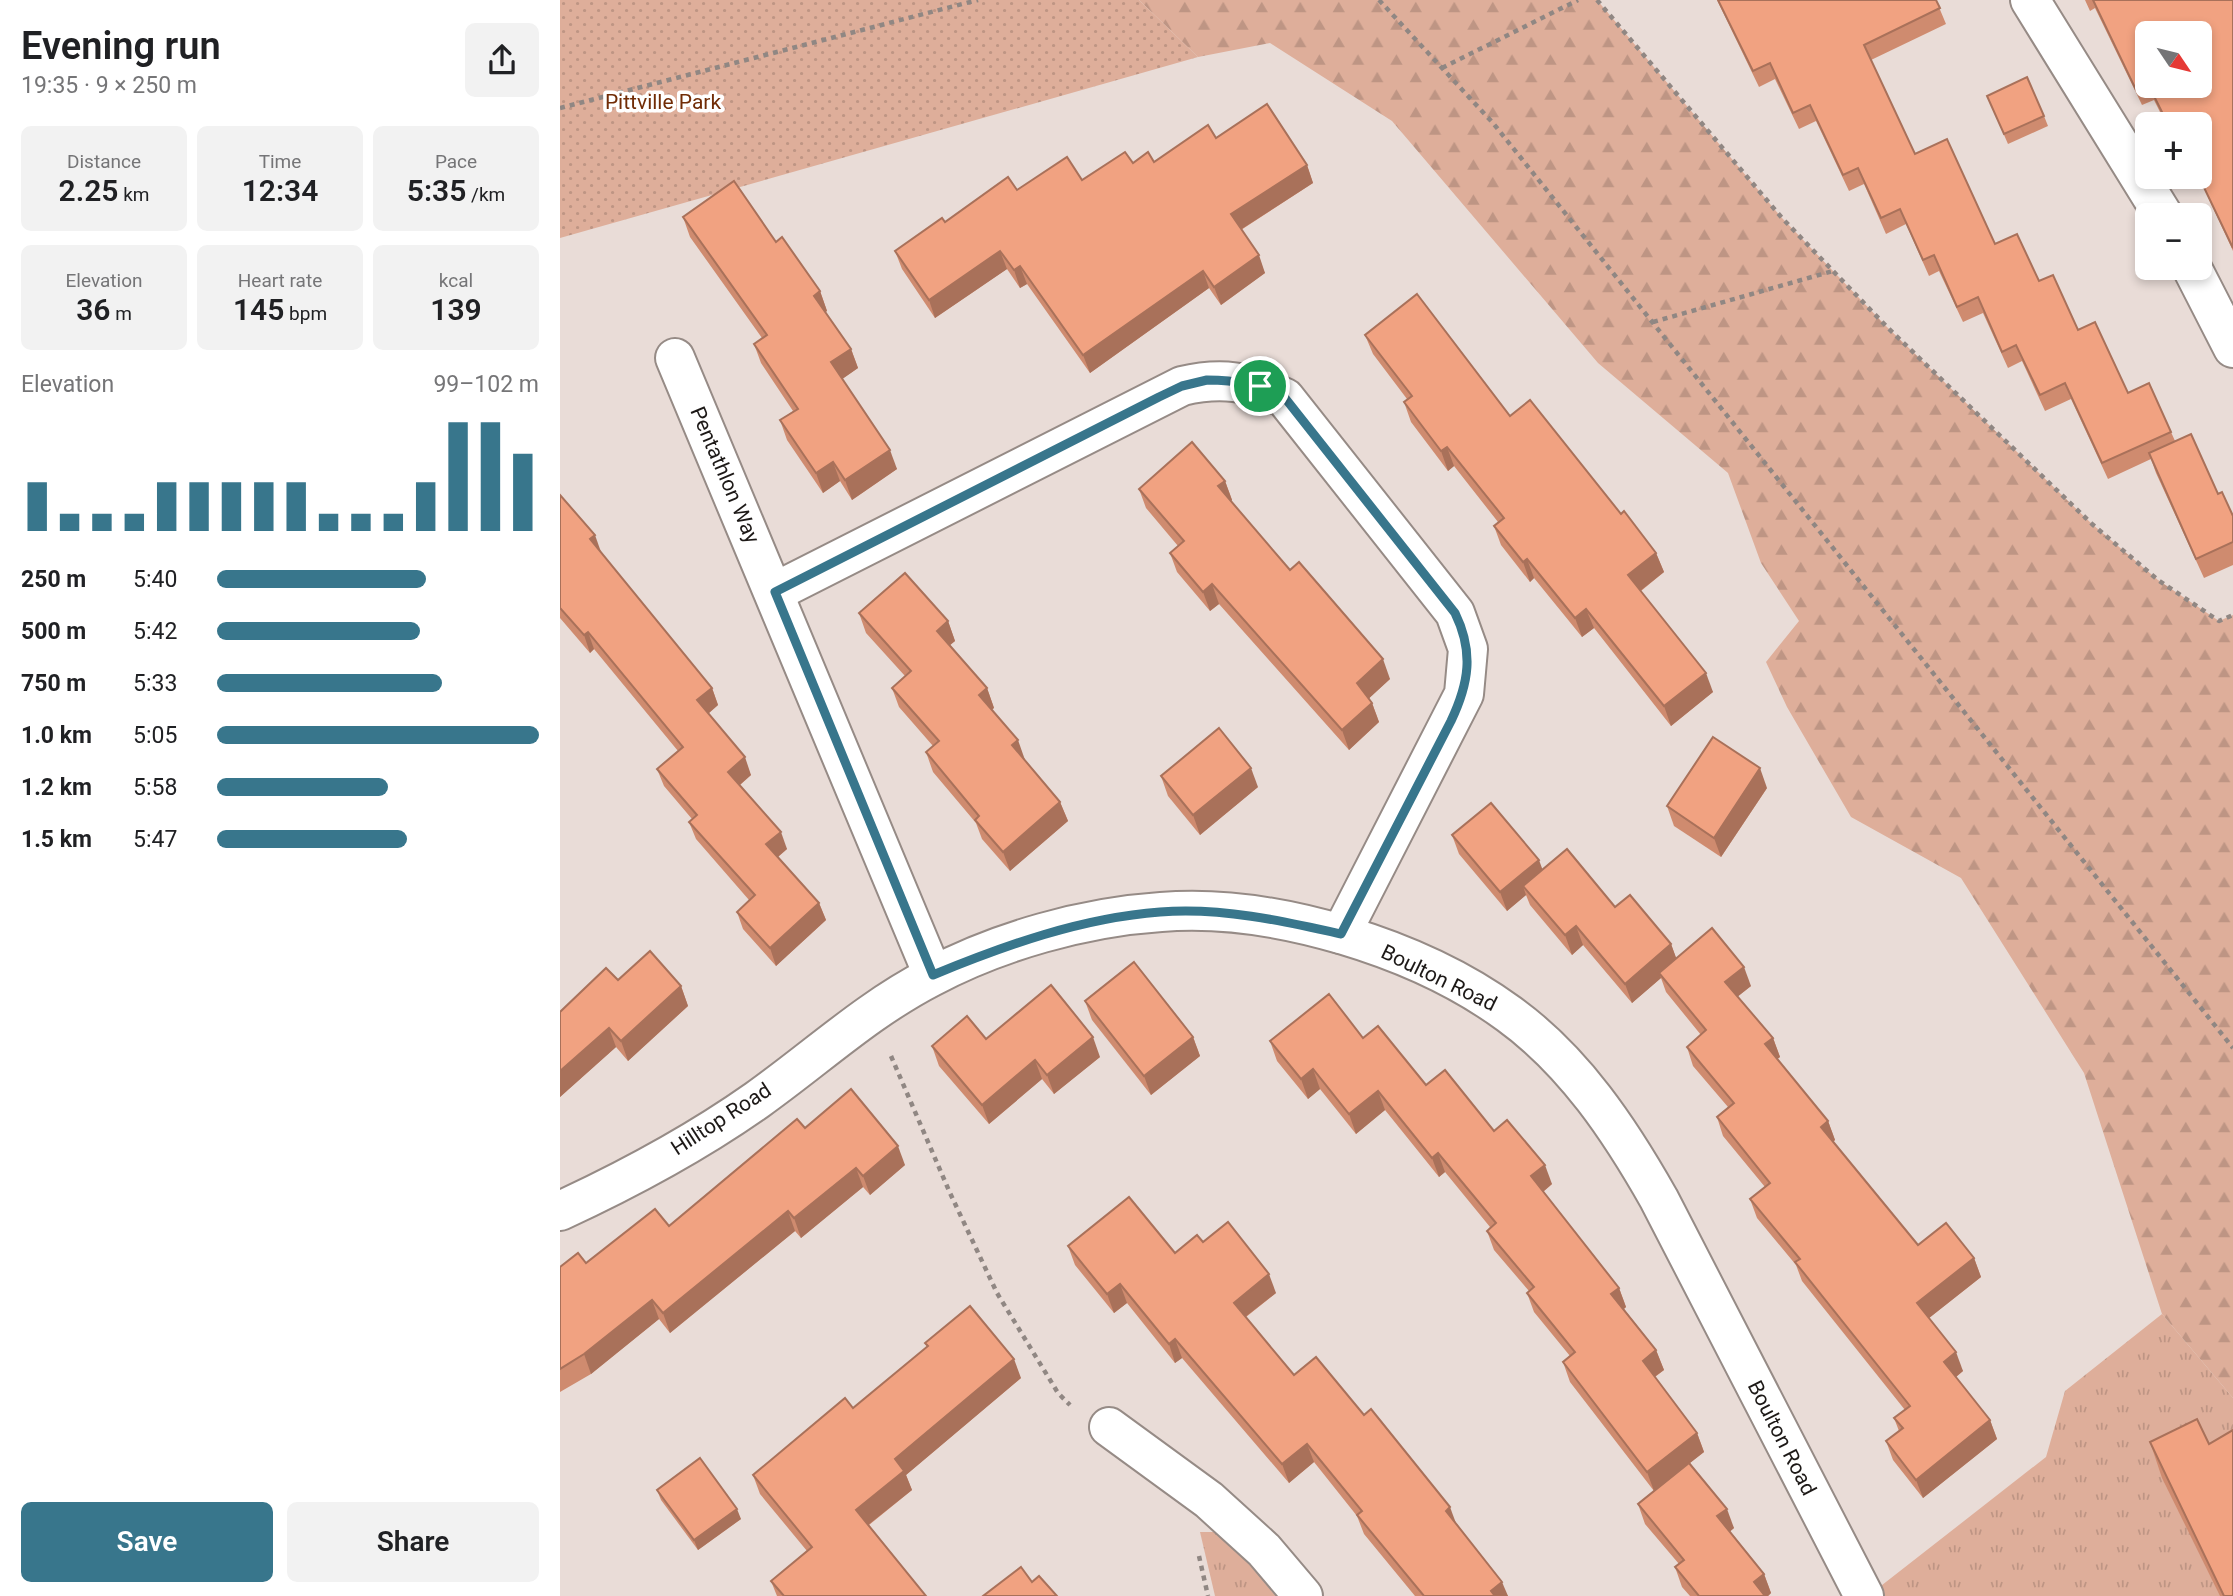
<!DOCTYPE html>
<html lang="en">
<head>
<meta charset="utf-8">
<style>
	body { margin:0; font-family:Roboto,sans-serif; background:#f2f2f2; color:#202124; height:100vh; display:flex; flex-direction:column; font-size:26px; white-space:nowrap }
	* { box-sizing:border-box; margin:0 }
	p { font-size:23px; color:#757577 }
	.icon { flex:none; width:38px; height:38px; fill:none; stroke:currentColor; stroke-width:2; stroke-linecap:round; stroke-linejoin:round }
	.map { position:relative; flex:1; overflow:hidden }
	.sheet { display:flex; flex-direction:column; background:#fff; width:560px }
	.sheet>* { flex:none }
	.needle { width:46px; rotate:125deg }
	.controls { position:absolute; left:1575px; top:21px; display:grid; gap:14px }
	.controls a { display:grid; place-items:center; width:77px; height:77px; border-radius:10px; background:#fff; box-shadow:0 4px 10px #0003; font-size:35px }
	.pin { position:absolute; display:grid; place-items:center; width:60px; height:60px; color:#fff; margin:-30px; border:4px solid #fff; border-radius:50%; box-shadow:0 2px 7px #0007 }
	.round { display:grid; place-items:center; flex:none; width:74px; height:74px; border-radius:10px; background:#f2f2f2 }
	.head { display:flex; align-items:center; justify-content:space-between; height:119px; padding:0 21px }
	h1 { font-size:38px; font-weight:600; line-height:52px }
	.figures { display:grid; grid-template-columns:repeat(3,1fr); gap:10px; height:119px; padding:7px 21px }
	.figures div { display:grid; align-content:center; border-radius:10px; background:#f2f2f2; text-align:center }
	.figures b { font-size:30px; font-weight:600 }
	.figures small { font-size:19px; font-weight:400 }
	.figures p { font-size:19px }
	.chart { height:196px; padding:14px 21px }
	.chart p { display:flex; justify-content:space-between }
	.chart svg { width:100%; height:126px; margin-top:7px; stroke:#38768c; stroke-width:6 }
	.cta { display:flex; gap:14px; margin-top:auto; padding:14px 21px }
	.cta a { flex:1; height:80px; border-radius:10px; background:#38768c; color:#fff; font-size:28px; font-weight:600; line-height:80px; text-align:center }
	.cta a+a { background:#f2f2f2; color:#202124 }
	ul { padding:0 21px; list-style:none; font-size:23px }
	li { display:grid; grid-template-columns:112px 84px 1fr; align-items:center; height:52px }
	li i { height:18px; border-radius:9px; background:#38768c }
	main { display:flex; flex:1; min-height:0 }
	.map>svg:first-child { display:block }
	.grass { fill:url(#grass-tufts) }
	.forest { fill:url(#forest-firs) }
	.park { fill:url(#park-dots) }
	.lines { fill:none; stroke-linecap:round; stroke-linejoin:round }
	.minor-casing { stroke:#968b86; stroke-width:42 }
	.path { stroke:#908783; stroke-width:4.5; stroke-dasharray:5 5; stroke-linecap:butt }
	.minor { stroke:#fff; stroke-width:38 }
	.wall { fill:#cf8b6f }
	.shaded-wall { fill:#a9715a }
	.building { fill:#f1a281; stroke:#a9715a; stroke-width:2; fill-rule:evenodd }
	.route-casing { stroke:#fff; stroke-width:14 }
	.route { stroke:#38768c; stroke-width:9 }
	.labels { text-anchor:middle; stroke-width:7; stroke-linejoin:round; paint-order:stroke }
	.park-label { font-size:21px; fill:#712c06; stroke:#fff }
	.street-label { font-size:21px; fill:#1d1917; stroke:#fff }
</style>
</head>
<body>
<main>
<section class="sheet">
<div class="head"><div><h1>Evening run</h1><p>19:35 · 9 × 250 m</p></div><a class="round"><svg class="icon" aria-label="share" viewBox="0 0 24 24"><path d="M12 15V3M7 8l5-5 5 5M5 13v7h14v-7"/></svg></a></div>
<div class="figures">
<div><p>Distance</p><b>2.25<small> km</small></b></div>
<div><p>Time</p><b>12:34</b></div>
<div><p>Pace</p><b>5:35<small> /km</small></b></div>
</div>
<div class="figures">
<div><p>Elevation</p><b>36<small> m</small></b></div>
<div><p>Heart rate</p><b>145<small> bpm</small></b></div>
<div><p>kcal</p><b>139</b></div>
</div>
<div class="chart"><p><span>Elevation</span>99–102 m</p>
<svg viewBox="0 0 160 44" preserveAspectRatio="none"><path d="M5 44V27M15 44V38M25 44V38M35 44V38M45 44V27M55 44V27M65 44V27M75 44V27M85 44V27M95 44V38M105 44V38M115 44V38M125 44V27M135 44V6M145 44V6M155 44V17"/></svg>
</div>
<ul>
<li><b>250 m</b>5:40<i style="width:65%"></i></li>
<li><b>500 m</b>5:42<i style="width:63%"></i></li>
<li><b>750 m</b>5:33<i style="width:70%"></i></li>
<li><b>1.0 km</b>5:05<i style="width:100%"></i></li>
<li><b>1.2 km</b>5:58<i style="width:53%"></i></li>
<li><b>1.5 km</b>5:47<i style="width:59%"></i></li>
</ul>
<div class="cta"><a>Save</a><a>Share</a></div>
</section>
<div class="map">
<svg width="1673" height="1596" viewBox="0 0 1673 1596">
	<defs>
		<pattern id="grass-tufts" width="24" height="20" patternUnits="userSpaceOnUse" patternTransform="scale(1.75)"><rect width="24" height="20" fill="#deae9a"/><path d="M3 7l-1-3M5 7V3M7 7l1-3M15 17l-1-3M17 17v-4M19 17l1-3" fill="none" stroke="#be9584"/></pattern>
		<pattern id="forest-firs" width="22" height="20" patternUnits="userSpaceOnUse" patternTransform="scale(1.75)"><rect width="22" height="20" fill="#deae9a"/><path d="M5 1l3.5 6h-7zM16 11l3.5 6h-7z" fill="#be9584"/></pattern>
		<pattern id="park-dots" width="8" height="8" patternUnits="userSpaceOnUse" patternTransform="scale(1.75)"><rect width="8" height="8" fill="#deae9a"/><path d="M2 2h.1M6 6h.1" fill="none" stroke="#be9584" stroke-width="1.8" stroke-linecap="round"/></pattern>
	</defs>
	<rect width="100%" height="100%" fill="#e9dcd7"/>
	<g class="grass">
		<polygon points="1602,1314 1673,1398 1673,1596 1308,1596 1486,1457 1505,1391"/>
		<polygon points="640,1532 662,1532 716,1596 655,1596"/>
	</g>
	<polygon class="forest" points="579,0 1037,0 1222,218 1327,327 1532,524 1598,580 1659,621 1673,615 1673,1398 1602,1314 1524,1073 1401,878 1291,817 1227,707 1206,662 1239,621 1201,563 1168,473 1038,363 832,121 710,43 638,57"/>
	<polygon class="park" points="0,0 579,0 638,57 0,238"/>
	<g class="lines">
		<g class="minor-casing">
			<g id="minor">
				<polyline points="1470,0 1603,215"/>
				<polyline points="1632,268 1673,348"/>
				<polyline points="115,358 373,975"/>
				<path d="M 215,592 L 622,386 C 661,377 689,381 725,398 L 895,613 L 908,649 L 904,694 L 781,934"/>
				<path d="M 0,1211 C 67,1180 136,1143 197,1100 C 256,1058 307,1010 371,977 C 439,941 524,917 601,912 C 713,903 859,948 949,1014 C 1014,1061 1060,1130 1099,1199 L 1304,1596"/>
				<polyline points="549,1427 649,1500 704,1550 743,1596"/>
			</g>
		</g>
		<g class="path">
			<polyline points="819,0 933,123 1673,1048"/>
			<polyline points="1037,0 1222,218 1327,327 1532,524 1598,580 1659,621 1673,615"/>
			<polyline points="882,68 1018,0"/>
			<polyline points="0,108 418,0"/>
			<polyline points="1093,322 1273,271"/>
			<polyline points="331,1056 390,1193 437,1293 498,1393 510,1405"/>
			<polyline points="639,1556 648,1596"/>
		</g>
		<use href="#minor" class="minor"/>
	</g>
	<g class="wall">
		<polygon points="1157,0 1376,0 1386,24 1311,60 1355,154 1435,244 1479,281 1568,393 1611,432 1615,441 1658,494 1673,516 1673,565 1644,578 1596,473 1591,459 1548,479 1511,399 1485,411 1462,361 1448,368 1423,313 1403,322 1379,271 1369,276 1346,224 1326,234 1304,184 1289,191 1256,121 1239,129 1215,79 1199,87"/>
		<polygon points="1525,0 1673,0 1673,251 1643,186 1639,188 1633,177 1640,177 1640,124 1606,124 1594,100 1582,105 1535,8 1530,11"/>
		<polygon points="1427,96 1484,116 1488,126 1448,144"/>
		<polygon points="656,138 747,165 753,183 681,230 705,273 661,305 649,288 530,373 467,284 460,288 447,269 375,318 342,269 335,251 385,222 457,190 522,180 573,163 594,162"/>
		<polygon points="123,217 216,242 260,291 267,311 265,312 291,349 298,368 282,379 337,469 292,500 280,481 263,493 227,440 220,420 233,411 201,363 194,344 202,338 130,237"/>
		<polygon points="805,335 950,416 1061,514 1096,553 1104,572 1081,591 1153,692 1111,726 1034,628 1022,637 974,578 970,582 941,545 934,526 938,522 894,466 888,471 851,422 844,402 847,399 813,354"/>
		<polygon points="665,481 672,500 671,501 730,570 830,679 809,698 812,703 819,722 789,750 659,604 650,611 617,572 610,553 618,546 586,508 579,489"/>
		<polygon points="0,495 41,552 152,688 158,705 148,714 191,775 180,785 227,849 218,857 259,903 266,920 216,966 183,929 177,912 189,900 136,839 129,822 132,819 104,786 97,769 118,751 34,649 30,653 0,618"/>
		<polygon points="299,613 388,621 395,641 390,645 427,688 434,708 432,709 465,760 500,802 508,821 450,871 422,839 416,823 373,772 366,752 373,746 339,707 332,688 345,676 306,633"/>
		<polygon points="601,776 698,787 640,835 608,796"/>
		<polygon points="1207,788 1161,857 1114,826 1107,806"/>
		<polygon points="892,835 982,869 1055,907 1111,944 1116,958 1191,986 1177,997 1213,1038 1220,1057 1217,1059 1268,1121 1275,1140 1273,1142 1358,1245 1414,1258 1421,1277 1369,1318 1403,1371 1396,1377 1430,1420 1437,1439 1363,1498 1333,1460 1326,1441 1339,1431 1334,1418 1345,1410 1242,1281 1236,1265 1197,1218 1190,1199 1205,1187 1163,1136 1157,1117 1168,1107 1133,1066 1127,1047 1141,1035 1106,992 1101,978 1072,1003 1023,945 1012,955 970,905 966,895 947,911 899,854"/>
		<polygon points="58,980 121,986 128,1006 68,1061 56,1047 0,1097 0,1012"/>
		<polygon points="525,1001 633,1037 640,1056 591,1095 532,1020"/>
		<polygon points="803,1038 866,1085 934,1131 992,1184 983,1192 1059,1288 1066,1307 1064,1309 1096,1350 1104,1370 1095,1377 1137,1433 1144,1452 1130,1463 1174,1528 1170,1531 1204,1574 1211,1593 1208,1596 1130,1596 1122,1587 1115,1567 1119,1564 1085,1524 1078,1504 1094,1491 1010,1382 1003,1362 1010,1356 974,1312 967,1293 969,1291 934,1250 927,1231 930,1227 885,1172 879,1177 825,1110 796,1134 760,1089 748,1099 717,1061 710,1041"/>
		<polygon points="426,1039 540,1057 494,1094 482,1079 429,1124 379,1066 372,1046"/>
		<polygon points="245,1128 345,1165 310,1195 303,1187 241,1238 235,1231 110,1333 99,1319 31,1374 0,1392 0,1267 26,1263 109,1226"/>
		<polygon points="643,1242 716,1293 686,1317 734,1375 897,1524 948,1596 855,1596 804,1534 797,1516 754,1462 729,1483 622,1358 615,1363 567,1303 554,1313 515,1265 508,1246 615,1253"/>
		<polygon points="365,1343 461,1378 346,1475 352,1490 309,1525 366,1596 217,1596 211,1581 247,1551 200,1494 193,1475 293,1408 367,1347"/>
		<polygon points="1590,1442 1649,1444 1673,1596 1660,1596 1602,1478"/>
		<polygon points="97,1490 181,1519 138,1550 101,1500"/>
	</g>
	<g class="shaded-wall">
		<polygon points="747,165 753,183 677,232 671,214"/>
		<polygon points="440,251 447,269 375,318 369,300"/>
		<polygon points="699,255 705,273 661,305 654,287"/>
		<polygon points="460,266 467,284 460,288 454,270"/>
		<polygon points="643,271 649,288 530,373 523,355"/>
		<polygon points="260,291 267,311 261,315 254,296"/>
		<polygon points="291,349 298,368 278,382 271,362"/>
		<polygon points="887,447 894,466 888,471 881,451"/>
		<polygon points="330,450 337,469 292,500 285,480"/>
		<polygon points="273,462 280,481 263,493 256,473"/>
		<polygon points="665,481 672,500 665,506 658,486"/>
		<polygon points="35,535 41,552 30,539"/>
		<polygon points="1096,553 1104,572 1075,595 1068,575"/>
		<polygon points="967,559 974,578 970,582 963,562"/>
		<polygon points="652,584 659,604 650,611 643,592"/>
		<polygon points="1026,609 1034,628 1022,637 1015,618"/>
		<polygon points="388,621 395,641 384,650 377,631"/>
		<polygon points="28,632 34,649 30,653 24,635"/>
		<polygon points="823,659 830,679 804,703 797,683"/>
		<polygon points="1146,673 1153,692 1111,726 1104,706"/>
		<polygon points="152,688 158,705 143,718 137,700"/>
		<polygon points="427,688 434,708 426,714 419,695"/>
		<polygon points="812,703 819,722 789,750 782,730"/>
		<polygon points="458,740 465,760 459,765 452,745"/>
		<polygon points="185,757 191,775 175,789 168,772"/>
		<polygon points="691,768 698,787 640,835 633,815"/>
		<polygon points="1200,768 1207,788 1161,857 1154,838"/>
		<polygon points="500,802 508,821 450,871 443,852"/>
		<polygon points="221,832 227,849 213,861 206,844"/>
		<polygon points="979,860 986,879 963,886 966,895 947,911 940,892"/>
		<polygon points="259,903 266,920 216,966 210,948"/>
		<polygon points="1016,926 1023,945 1012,955 1005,935"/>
		<polygon points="1111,944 1118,963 1099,973 1101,978 1072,1003 1065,984"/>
		<polygon points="1184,967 1191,986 1172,1001 1165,982"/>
		<polygon points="121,986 128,1006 68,1061 61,1041"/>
		<polygon points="49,1028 56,1047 0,1097 0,1071"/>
		<polygon points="533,1037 540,1057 494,1094 487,1075"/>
		<polygon points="633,1037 640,1056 591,1095 584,1076"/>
		<polygon points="1213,1038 1220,1057 1212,1063 1205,1044"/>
		<polygon points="475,1060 482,1079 429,1124 422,1105"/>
		<polygon points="753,1069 760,1089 748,1099 741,1079"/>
		<polygon points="818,1091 825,1110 796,1134 789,1114"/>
		<polygon points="1268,1121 1275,1140 1268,1146 1261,1127"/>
		<polygon points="338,1146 345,1165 310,1195 303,1176"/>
		<polygon points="878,1153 885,1172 879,1177 872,1158"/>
		<polygon points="985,1165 992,1184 978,1196 971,1176"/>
		<polygon points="296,1168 303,1187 241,1238 234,1218"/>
		<polygon points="228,1211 235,1231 110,1333 103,1313"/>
		<polygon points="1414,1258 1421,1277 1364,1322 1357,1303"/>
		<polygon points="709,1274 716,1293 680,1321 674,1303"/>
		<polygon points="560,1284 567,1303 554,1313 547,1294"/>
		<polygon points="1059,1288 1066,1307 1059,1313 1051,1294"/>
		<polygon points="92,1300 99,1319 31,1374 24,1354"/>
		<polygon points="615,1339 622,1358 615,1363 609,1344"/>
		<polygon points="1096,1350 1104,1370 1090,1380 1083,1361"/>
		<polygon points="1396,1352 1403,1371 1391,1381 1384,1362"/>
		<polygon points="454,1359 461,1378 346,1475 352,1490 303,1529 296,1510 335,1459"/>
		<polygon points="1430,1420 1437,1439 1363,1498 1356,1480"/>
		<polygon points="1137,1433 1144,1452 1094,1491 1087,1472"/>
		<polygon points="747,1444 754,1462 729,1483 722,1464"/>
		<polygon points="890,1507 897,1526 886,1511"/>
		<polygon points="177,1509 181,1519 138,1550 134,1540"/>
		<polygon points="1167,1509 1174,1528 1165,1536 1157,1516"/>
		<polygon points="1204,1574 1211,1593 1208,1596 1200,1596 1194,1582"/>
		<polygon points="942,1582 948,1596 933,1596 931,1591"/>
	</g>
	<g class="building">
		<polygon points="1158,0 1376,0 1380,8 1304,45 1355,154 1387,139 1435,244 1457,234 1479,281 1493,275 1518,330 1535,322 1568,393 1589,383 1611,432 1542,463 1505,383 1480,395 1456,345 1442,352 1418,297 1397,307 1374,255 1363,260 1340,209 1321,218 1298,168 1283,175 1250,105 1233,113 1210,63 1193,71"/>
		<path d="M 1533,0 L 1673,0 L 1673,248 L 1639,177 L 1640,124 L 1608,124 L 1589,86 L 1577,92 ZM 1587,33 L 1640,33 L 1640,86 L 1587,86 Z"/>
		<polygon points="1467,77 1484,116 1444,134 1427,96"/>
		<polygon points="707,104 747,165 671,214 699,255 654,287 643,271 523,355 460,266 454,270 440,251 369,300 335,251 382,218 385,222 448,177 457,190 507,157 522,180 565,152 573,163 588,152 594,162 648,125 656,138"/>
		<polygon points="174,181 216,242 222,237 260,291 254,296 291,349 271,362 330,450 285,480 273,462 256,473 220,420 238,409 194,344 207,335 123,217"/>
		<polygon points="857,294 950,416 970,400 1061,514 1064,511 1096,553 1068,575 1146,673 1104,706 1026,609 1015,618 967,559 963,562 934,526 944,518 887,447 881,451 844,402 852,396 805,335"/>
		<polygon points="1631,434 1658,494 1662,492 1673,516 1673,542 1636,559 1589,453"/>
		<polygon points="632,442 665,481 658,486 730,570 739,562 823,659 797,683 812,703 782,730 652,584 643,592 610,553 624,541 579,489"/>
		<polygon points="0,495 35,535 30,539 152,688 137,700 185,757 168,772 221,832 206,844 259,903 210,948 177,912 195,895 129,822 137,815 97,769 123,747 28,632 24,635 0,608"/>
		<polygon points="345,573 388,621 377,631 427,688 419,695 458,740 452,745 500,802 443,852 415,820 419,816 366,752 379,741 332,688 351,671 299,613"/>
		<polygon points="659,728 691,768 633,815 601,776"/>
		<polygon points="1153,737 1200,768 1154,838 1107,806"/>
		<polygon points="931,803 979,860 940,892 892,835"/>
		<polygon points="1007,849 1055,907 1070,895 1111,944 1065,984 1016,926 1005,935 963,886"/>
		<polygon points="1152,928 1184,967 1165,982 1213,1038 1205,1044 1268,1121 1261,1127 1358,1245 1386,1223 1414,1258 1357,1303 1396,1352 1384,1362 1430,1420 1356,1480 1326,1441 1343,1428 1334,1418 1350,1406 1235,1262 1240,1259 1190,1199 1210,1183 1157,1117 1174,1103 1127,1047 1146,1030 1099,973"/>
		<polygon points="90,951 121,986 61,1041 49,1028 0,1071 0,1012 46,968 58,980"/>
		<polygon points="574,962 633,1037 584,1076 525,1001"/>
		<polygon points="491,985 533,1037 487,1075 475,1060 422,1105 372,1046 407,1016 426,1039"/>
		<polygon points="769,994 803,1038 818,1026 866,1085 885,1070 934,1131 947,1120 985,1165 971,1176 1059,1288 1051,1294 1096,1350 1083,1361 1137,1433 1087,1472 1003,1362 1015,1352 967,1293 974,1287 927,1231 936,1223 878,1153 872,1158 818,1091 789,1114 753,1069 741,1079 710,1041"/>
		<polygon points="291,1089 338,1146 303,1176 296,1168 234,1218 228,1211 103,1313 92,1300 24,1354 0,1369 0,1267 18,1253 26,1263 95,1209 109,1226 237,1119 245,1128"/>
		<polygon points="569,1197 615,1253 637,1235 643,1242 668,1222 709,1274 674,1303 734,1375 756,1357 804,1415 811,1409 890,1507 886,1511 942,1582 931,1591 935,1596 864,1596 797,1515 802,1511 747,1444 722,1464 615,1339 609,1344 560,1284 547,1294 508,1246"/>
		<polygon points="410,1306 454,1359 335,1459 344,1471 296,1510 366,1596 224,1596 211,1581 252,1547 193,1475 285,1398 293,1408 368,1346 365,1343"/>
		<polygon points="1637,1419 1649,1444 1673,1430 1673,1596 1664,1596 1590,1442"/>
		<polygon points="140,1458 177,1509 134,1540 97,1490"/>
		<polygon points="1129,1463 1167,1509 1157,1516 1204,1574 1194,1582 1205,1596 1139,1596 1115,1567 1124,1560 1078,1504"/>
		<polygon points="461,1567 472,1582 479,1576 497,1596 423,1596"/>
	</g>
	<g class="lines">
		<g class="route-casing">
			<path id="route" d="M 647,380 C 677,380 699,385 725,398 L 895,613 C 914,652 909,683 891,721 L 781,934 C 723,921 661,907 600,912 C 521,918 446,945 373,975 L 215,592 L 599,397 L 622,386 Z"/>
		</g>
		<use href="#route" class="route"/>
	</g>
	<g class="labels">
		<g class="park-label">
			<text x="103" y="109">Pittville Park</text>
		</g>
		<g class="street-label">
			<text transform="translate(165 475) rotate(67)" y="7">Pentathlon Way</text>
			<text transform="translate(879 978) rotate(26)" y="7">Boulton Road</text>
			<text transform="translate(161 1119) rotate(-33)" y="7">Hilltop Road</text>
			<text transform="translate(1222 1438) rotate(63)" y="7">Boulton Road</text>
		</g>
	</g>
</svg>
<div class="controls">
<a><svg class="needle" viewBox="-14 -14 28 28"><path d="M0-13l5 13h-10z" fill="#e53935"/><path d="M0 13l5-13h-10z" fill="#757577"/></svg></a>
<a>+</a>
<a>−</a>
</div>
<div class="pin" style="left:700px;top:386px;background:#1e9e55"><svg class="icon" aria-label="arrive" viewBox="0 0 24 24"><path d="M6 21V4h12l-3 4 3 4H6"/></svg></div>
</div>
</main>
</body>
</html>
